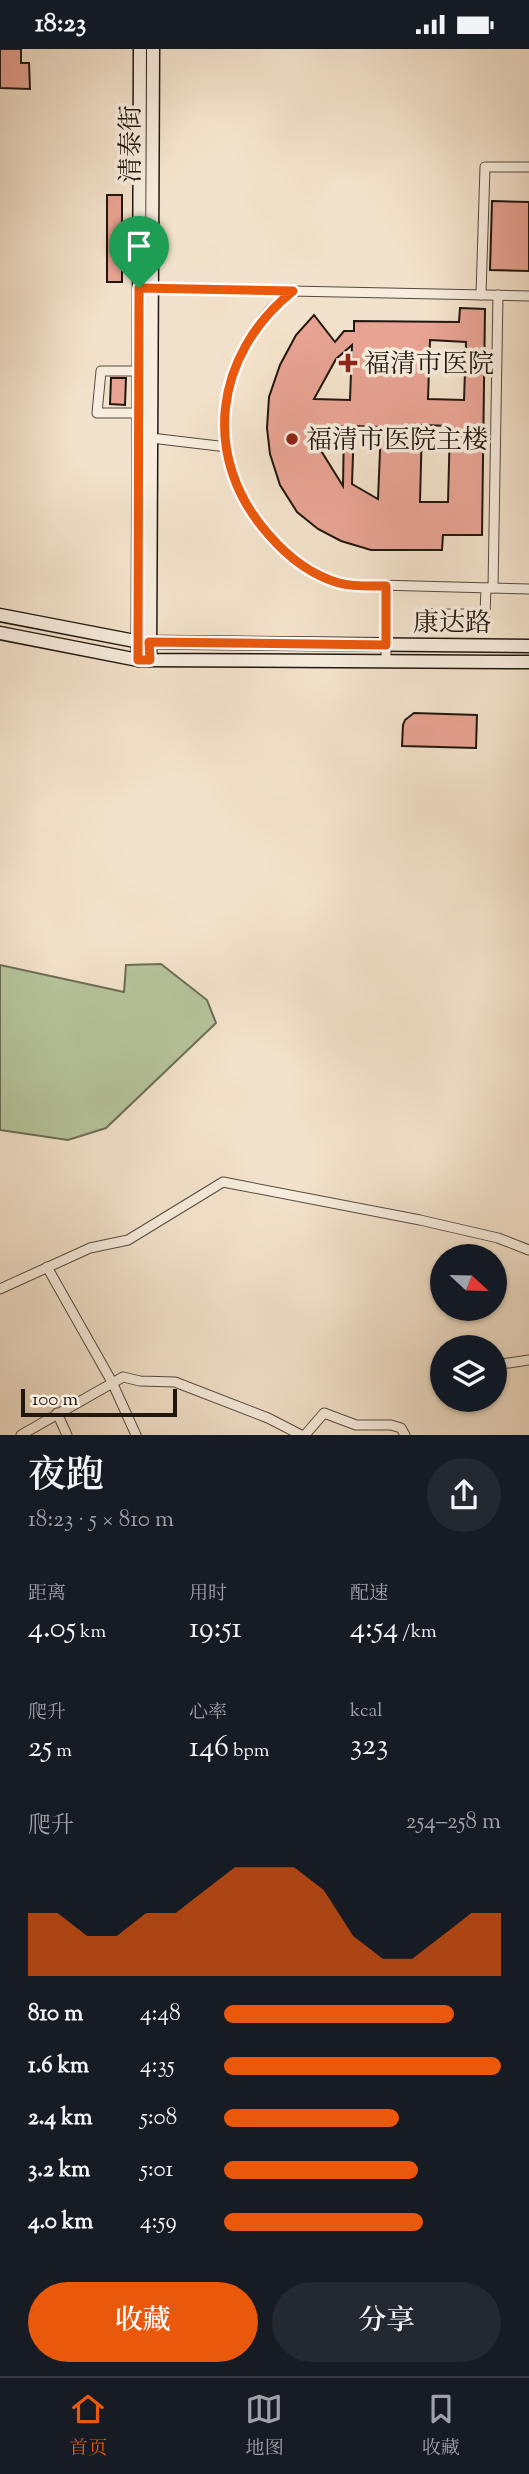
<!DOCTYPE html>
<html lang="zh">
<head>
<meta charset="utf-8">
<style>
	body { margin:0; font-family:"Sorts Mill Goudy","Noto Serif SC",serif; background:#242831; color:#f1f3f6; height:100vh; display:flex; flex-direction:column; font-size:26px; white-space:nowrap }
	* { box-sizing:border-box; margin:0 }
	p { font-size:23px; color:#9ea1a6 }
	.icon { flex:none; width:38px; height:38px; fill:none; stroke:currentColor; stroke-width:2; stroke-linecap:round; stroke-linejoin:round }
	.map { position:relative; height:1386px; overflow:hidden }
	.details { display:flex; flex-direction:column; background:#171b24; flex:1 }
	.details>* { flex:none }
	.needle { width:46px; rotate:112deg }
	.controls { position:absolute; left:430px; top:1195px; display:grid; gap:14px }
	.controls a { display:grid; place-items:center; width:77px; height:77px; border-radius:50%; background:#171b24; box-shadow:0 2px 5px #0004; font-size:35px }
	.scale { position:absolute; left:21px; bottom:18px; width:156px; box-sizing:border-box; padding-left:7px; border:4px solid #20170f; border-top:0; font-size:19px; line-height:24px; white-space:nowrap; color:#20170f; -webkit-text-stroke:5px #f7ecdd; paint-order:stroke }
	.pin { position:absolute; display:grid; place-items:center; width:60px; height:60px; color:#fff; margin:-72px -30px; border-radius:50% 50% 50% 0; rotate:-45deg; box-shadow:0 0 7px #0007 }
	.pin .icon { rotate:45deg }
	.round { display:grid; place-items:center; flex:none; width:74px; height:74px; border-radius:37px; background:#242831 }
	.summary { display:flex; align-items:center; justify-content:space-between; height:119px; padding:0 28px }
	h1 { font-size:38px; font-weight:600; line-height:52px }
	.stats { display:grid; grid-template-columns:repeat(3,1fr); gap:10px; height:119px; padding:7px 28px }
	.stats div { display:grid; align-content:center }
	.stats b { font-size:30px; font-weight:600 }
	.stats small { font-size:19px; font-weight:400 }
	.stats p { font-size:19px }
	.chart { height:196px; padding:14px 28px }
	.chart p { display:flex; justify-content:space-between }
	.chart svg { width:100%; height:126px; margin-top:7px; fill:#ea580c; opacity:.7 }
	.action { display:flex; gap:14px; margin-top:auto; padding:14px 28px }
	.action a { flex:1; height:80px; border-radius:42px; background:#ea580c; color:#fff; font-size:28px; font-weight:600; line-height:80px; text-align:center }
	.action a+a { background:#242831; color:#f1f3f6 }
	ul { padding:0 28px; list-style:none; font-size:23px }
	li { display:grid; grid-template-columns:112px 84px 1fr; align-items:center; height:52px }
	li i { height:18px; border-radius:9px; background:#ea580c }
	.status { display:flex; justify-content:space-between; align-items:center; height:49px; padding:0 35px; background:#171b24; direction:ltr }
	.status svg { height:19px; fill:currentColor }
	.tabs { display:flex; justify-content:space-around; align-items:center; height:98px; border-top:2px solid #363941; background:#171b24; font-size:19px; color:#9ea1a6 }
	.tabs a { display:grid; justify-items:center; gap:4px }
	.tabs .on { color:#ea580c }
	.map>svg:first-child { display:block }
	.green { fill:#b6c49b; stroke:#6b6e55; stroke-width:2 }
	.building { fill:#e8a393; stroke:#20170f; stroke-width:2; fill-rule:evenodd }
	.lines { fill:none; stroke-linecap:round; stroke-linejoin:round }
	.street-casing { stroke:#554a3e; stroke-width:11 }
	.secondary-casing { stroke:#20170f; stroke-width:15 }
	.street { stroke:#f7ecdd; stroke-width:9 }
	.secondary { stroke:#f7ecdd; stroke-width:12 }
	.route-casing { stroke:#fff; stroke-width:14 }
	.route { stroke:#ea580c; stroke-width:9 }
	.poi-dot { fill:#8f2418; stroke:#f7ecdd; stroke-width:2.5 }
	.labels { text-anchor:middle; stroke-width:7; stroke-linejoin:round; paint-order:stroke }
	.street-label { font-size:26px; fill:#20170f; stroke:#f7ecdd }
	.poi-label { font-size:26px; fill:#20170f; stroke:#f7ecdd; text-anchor:start }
</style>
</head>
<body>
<div class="status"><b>18:23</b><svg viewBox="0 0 49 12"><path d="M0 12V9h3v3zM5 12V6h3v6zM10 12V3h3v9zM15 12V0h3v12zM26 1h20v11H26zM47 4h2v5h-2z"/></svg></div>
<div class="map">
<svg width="529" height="1386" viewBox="0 0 529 1386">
	<rect width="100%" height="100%" fill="#f3e2cb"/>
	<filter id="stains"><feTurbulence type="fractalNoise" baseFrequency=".00286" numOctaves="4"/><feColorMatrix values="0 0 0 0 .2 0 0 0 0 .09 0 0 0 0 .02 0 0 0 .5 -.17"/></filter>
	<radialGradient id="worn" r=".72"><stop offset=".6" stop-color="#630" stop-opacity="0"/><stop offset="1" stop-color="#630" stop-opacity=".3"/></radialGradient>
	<polygon class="green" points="161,915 207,951 216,974 106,1079 68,1091 0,1081 0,916 124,943 126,916"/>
	<g class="building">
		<polygon points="0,0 21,0 21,14 29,14 30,40 0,39"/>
		<rect x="107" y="146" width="15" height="87"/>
		<polygon points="492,152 529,153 529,222 490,221"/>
		<path d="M 460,259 L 485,260 L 482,486 L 443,486 L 442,501 L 371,501 L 341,492 L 318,480 L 297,463 L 280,436 L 270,405 L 267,379 L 269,348 L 280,316 L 296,286 L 314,266 L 335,293 L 344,282 L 354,282 L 354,272 L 459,273 ZM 430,291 L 466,293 L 464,351 L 428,350 ZM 352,296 L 350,351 L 314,350 L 336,310 ZM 422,376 L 450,377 L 448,453 L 420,453 ZM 312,377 L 344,377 L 343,437 L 320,400 ZM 354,377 L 381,378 L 378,450 L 352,435 Z"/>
		<polygon points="111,329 126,329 125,356 110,355"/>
		<polygon points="414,664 477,666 476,699 402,697 403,676 405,671"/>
	</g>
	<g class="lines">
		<g class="street-casing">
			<g id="street">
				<polyline points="148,239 529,247"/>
				<path d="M 293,242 C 286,248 278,253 272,259 C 262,269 254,282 247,294 C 194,390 242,497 341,535 L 529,540"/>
				<polyline points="481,246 485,118 529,118"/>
				<polyline points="138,364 97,364 101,322 139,322"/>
				<polyline points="151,389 227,398"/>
				<polyline points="386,537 386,612"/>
				<polyline points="493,539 498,246"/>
				<polyline points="429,565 485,565 486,539"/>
				<polyline points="47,1218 112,1333 136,1386"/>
				<polyline points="0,1240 90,1199 128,1191 223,1133 420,1171 498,1189 529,1201"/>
				<polyline points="495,1316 529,1311"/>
				<polyline points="57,1364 67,1386"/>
				<polyline points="21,1386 123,1328 140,1332 175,1333 268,1369 301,1386"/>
				<polyline points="305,1386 324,1364 356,1376 391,1376 401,1379 405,1386"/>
			</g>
		</g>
		<g class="secondary-casing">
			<g id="secondary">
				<polyline points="0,566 140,593 529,597"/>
				<polyline points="0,584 138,611 529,613"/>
				<polyline points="138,611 140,0"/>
				<polyline points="150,611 153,0"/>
			</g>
		</g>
		<use href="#street" class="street"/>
		<use href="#secondary" class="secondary"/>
	</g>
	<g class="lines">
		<g class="route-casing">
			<path id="route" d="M 139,239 L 293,242 C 214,305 200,409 269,486 C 288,508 311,526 339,534 C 353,538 371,537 386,537 L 386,596 L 149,593 L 150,611 L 138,611 Z"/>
		</g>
		<use href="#route" class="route"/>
	</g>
	<g class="poi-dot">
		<path d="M344.5 303.5h7v7h7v7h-7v7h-7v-7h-7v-7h7z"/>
		<circle cx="292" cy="390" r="7"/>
	</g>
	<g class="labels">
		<g class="street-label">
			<text transform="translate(130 95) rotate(-90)" y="9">清泰街</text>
			<text x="452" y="582">康达路</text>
		</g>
		<g class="poi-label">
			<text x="364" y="323">福清市医院</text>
			<text x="306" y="399">福清市医院主楼</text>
		</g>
	</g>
	<rect width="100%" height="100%" filter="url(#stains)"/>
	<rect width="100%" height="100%" fill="url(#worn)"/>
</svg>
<div class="controls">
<a><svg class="needle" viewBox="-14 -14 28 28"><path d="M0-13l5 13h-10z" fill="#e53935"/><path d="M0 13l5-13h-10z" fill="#9ea1a6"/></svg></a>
<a><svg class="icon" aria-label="layers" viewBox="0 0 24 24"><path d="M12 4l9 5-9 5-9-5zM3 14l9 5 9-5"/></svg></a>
</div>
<div class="scale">100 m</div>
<div class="pin" style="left:139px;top:239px;background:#1e9e55"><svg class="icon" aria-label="arrive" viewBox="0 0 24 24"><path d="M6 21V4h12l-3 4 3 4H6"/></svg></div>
</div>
<section class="details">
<div class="summary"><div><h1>夜跑</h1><p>18:23 · 5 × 810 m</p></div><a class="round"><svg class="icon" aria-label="share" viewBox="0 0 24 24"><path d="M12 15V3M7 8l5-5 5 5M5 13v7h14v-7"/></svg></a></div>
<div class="stats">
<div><p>距离</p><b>4.05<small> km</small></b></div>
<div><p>用时</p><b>19:51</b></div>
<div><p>配速</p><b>4:54<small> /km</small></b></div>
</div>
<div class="stats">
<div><p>爬升</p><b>25<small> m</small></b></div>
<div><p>心率</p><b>146<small> bpm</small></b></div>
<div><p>kcal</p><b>323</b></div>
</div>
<div class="chart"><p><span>爬升</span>254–258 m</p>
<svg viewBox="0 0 160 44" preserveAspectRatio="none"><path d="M0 44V22L10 22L20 30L30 30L40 22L50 22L60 14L70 6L80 6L90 6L100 14L110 30L120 38L130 38L140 30L150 22L160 22V44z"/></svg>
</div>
<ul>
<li><b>810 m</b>4:48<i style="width:83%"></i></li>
<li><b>1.6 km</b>4:35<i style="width:100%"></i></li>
<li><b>2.4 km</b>5:08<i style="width:63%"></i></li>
<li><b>3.2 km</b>5:01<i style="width:70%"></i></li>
<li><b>4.0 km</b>4:59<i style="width:72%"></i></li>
</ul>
<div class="action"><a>收藏</a><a>分享</a></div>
</section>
<nav class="tabs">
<a class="on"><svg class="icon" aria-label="home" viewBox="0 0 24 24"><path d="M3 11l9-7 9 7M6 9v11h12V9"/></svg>首页</a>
<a><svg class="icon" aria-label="map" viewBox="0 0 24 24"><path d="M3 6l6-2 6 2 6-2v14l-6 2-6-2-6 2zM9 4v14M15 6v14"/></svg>地图</a>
<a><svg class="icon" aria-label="saved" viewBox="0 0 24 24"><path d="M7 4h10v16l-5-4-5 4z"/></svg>收藏</a>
</nav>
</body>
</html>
